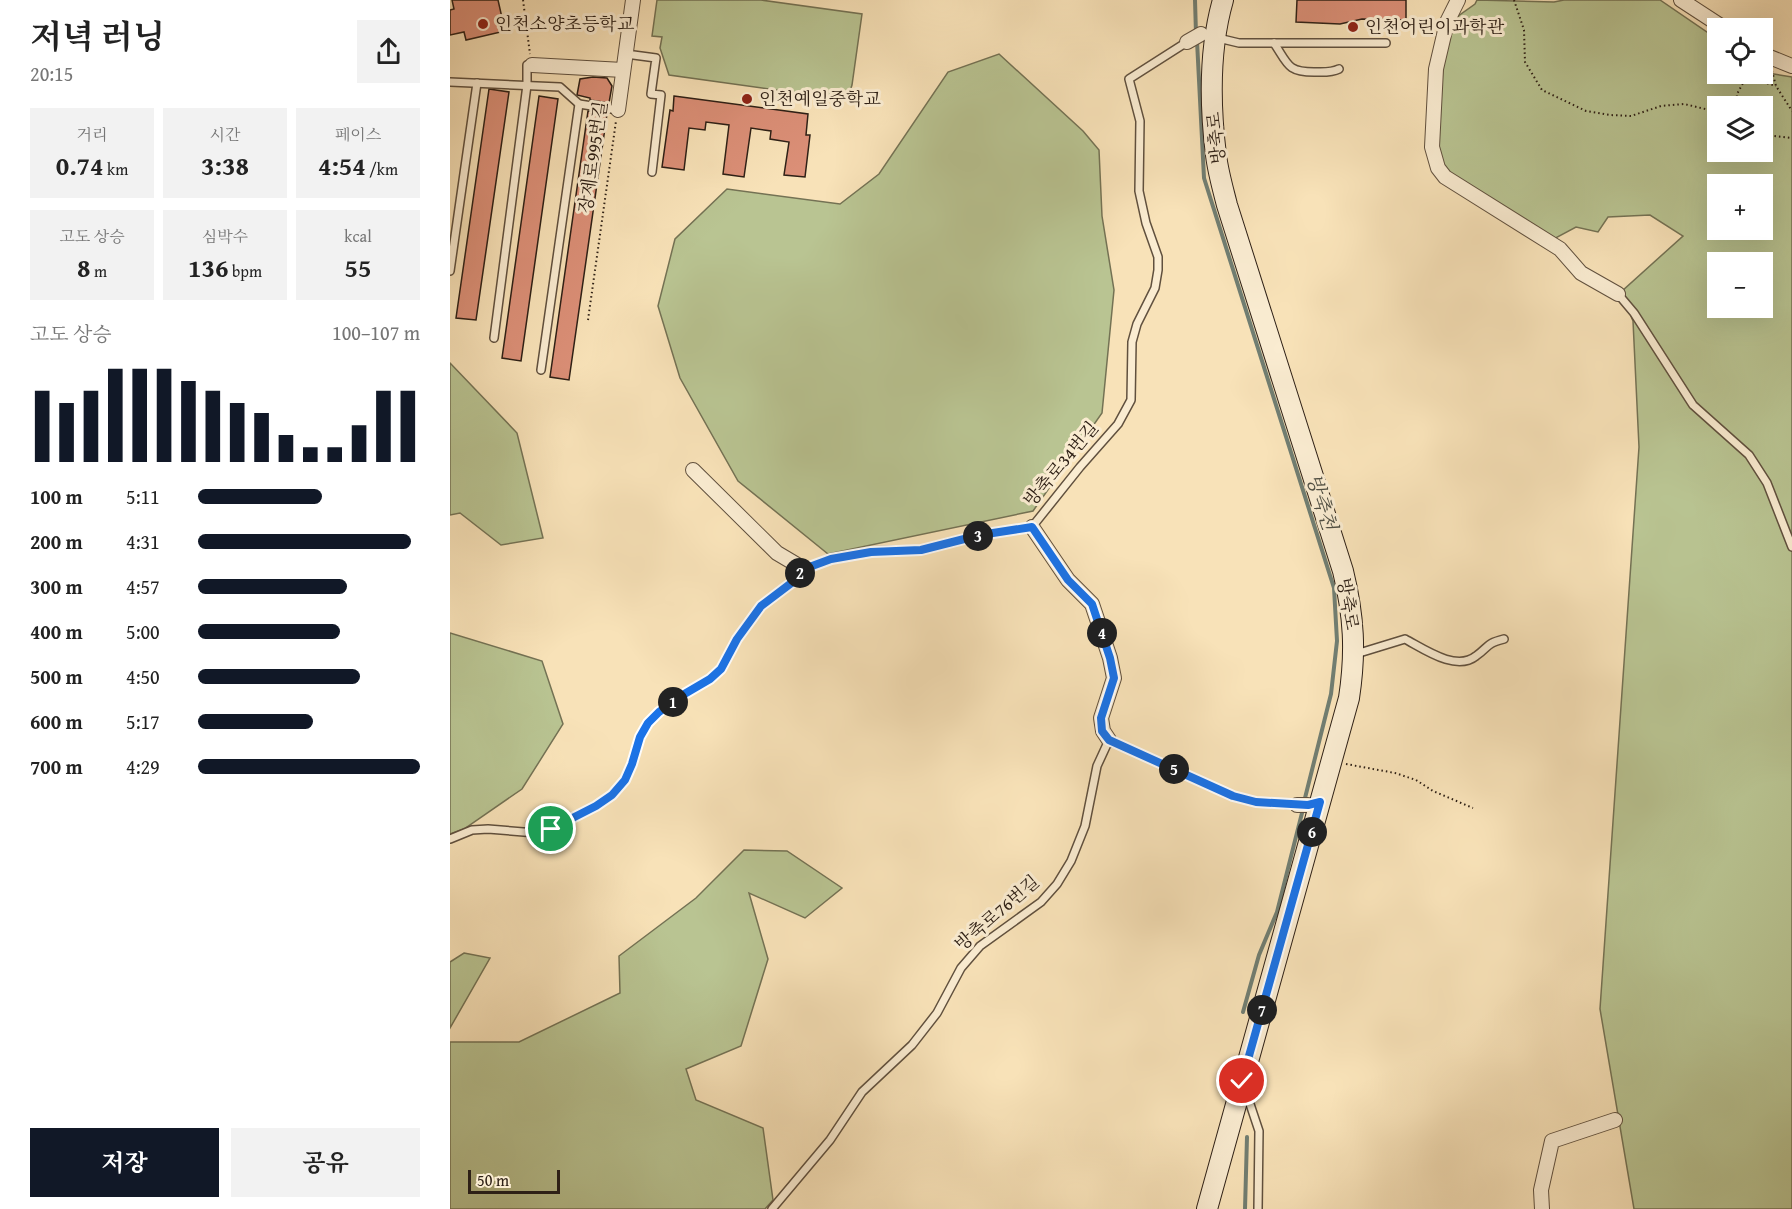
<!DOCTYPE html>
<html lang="ko">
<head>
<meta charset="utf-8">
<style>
	body { margin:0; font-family:"Gentium Book Plus","Noto Serif KR",serif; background:#f2f2f2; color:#222; height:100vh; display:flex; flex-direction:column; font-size:22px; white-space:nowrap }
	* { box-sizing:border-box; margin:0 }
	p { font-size:20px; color:#767676 }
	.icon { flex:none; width:33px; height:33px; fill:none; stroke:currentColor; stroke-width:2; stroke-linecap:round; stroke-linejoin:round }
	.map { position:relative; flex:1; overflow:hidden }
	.sheet { display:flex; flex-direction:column; background:#fff; width:450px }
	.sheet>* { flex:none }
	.buttons { position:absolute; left:1257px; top:18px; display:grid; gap:12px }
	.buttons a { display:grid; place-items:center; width:66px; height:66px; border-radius:0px; background:#fff; box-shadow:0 6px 24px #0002; font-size:30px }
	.scale { position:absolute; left:18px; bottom:15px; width:92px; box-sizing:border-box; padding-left:6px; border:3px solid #2e2016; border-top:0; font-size:16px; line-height:21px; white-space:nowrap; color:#2e2016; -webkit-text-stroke:4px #faecd1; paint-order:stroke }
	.pin { position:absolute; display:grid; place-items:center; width:51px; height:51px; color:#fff; margin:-26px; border:3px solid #fff; border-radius:50%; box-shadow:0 2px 6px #0007 }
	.km { position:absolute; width:30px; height:30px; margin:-15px; border-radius:50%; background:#222; color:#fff; font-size:16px; line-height:30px; text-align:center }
	.round { display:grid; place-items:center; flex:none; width:63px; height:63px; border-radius:0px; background:#f2f2f2 }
	.headline { display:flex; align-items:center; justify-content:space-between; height:102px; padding:0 30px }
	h1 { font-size:33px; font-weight:700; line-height:45px }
	.figures { display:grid; grid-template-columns:repeat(3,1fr); gap:9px; height:102px; padding:6px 30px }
	.figures div { display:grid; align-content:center; border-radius:0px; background:#f2f2f2; text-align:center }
	.figures b { font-size:26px; font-weight:700 }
	.figures small { font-size:16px; font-weight:400 }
	.figures p { font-size:16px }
	.chart { height:168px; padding:12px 30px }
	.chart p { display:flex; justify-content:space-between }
	.chart svg { width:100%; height:108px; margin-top:6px; stroke:#111827; stroke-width:6 }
	.button { display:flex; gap:12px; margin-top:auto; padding:12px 30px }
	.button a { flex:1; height:69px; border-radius:0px; background:#111827; color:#fff; font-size:24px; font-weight:700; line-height:69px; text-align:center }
	.button a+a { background:#f2f2f2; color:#222 }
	ul { padding:0 30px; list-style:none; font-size:20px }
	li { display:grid; grid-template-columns:96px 72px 1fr; align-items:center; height:45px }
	li i { height:15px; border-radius:8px; background:#111827 }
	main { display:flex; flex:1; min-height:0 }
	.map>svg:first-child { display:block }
	.green { fill:#b9c492; stroke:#747254; stroke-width:1.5; fill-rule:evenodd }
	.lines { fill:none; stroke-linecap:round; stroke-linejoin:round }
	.stream { stroke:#717e72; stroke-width:4 }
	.building { fill:#db8f77; stroke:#2e2016; stroke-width:1.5 }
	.lane-casing { stroke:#60503e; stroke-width:10 }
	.street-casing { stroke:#60503e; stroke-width:16 }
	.secondary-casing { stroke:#2e2016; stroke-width:22 }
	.path { stroke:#2e2016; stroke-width:2; stroke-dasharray:1.5 3; stroke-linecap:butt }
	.lane { stroke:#faecd1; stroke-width:7 }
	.street { stroke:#faecd1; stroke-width:14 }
	.secondary { stroke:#faecd1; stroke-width:20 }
	.route-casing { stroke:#fff; stroke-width:12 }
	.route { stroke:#1a73e8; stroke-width:8 }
	.poi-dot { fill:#8f2418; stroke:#faecd1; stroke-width:2 }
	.labels { text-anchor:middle; stroke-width:6; stroke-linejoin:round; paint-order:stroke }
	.poi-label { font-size:18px; fill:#2e2016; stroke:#faecd1; text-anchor:start }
	.street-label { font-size:18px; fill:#2e2016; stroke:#faecd1 }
	.water-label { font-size:20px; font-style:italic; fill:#4f4f44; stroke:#faecd1 }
</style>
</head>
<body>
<main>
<section class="sheet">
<div class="headline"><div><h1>저녁 러닝</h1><p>20:15</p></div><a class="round"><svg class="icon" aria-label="share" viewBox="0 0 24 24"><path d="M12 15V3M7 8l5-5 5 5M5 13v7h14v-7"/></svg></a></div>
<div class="figures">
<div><p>거리</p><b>0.74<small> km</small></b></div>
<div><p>시간</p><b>3:38</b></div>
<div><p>페이스</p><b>4:54<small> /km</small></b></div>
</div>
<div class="figures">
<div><p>고도 상승</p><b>8<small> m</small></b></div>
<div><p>심박수</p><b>136<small> bpm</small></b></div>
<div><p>kcal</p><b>55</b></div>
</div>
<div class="chart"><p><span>고도 상승</span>100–107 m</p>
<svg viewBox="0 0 160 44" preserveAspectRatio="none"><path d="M5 44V15M15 44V20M25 44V15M35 44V6M45 44V6M55 44V6M65 44V11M75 44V15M85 44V20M95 44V24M105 44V33M115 44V38M125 44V38M135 44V29M145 44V15M155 44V15"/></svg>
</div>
<ul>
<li><b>100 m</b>5:11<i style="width:56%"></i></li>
<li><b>200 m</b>4:31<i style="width:96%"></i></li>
<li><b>300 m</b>4:57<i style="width:67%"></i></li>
<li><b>400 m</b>5:00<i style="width:64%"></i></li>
<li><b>500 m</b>4:50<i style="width:73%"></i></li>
<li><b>600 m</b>5:17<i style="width:52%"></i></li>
<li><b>700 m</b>4:29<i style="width:100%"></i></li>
</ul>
<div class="button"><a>저장</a><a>공유</a></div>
</section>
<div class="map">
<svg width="1342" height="1209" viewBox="0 0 1342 1209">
	<rect width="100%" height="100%" fill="#f8e2b8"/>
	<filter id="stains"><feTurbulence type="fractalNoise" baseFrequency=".00333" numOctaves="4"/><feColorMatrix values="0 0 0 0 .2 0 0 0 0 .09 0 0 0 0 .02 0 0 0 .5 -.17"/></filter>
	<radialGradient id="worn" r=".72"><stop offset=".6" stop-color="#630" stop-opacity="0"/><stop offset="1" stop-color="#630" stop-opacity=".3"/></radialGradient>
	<g class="green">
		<polygon points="207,0 311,0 412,14 402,85 397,100 219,75 210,48 212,37 202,36"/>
		<path d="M 1027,0 L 1104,2 L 1114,0 L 1210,0 L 1267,39 L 1268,74 L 1312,74 L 1313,70 L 1318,73 L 1342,77 L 1342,1209 L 1184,1209 L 1150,1009 L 1189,447 L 1183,321 L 1171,292 L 1233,236 L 1200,215 L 1158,217 L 1148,232 L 1126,227 L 1102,240 L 1002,177 L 991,166 L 986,142 L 990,69 L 1004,19 L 1025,4 ZM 1268,106 L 1312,106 L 1312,152 L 1268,152 ZM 1268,184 L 1312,184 L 1312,230 L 1268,230 ZM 1268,262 L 1312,262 L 1312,308 L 1268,308 Z"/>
		<polygon points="549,54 633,131 649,150 652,216 664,290 652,413 583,511 378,554 288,481 230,378 208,306 225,239 277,189 390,204 429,174 498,72"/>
		<polygon points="0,363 67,433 93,538 51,545 10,513 0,515"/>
		<polygon points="0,633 92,661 113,724 72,789 14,829 0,834"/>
		<polygon points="294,850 337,851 392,888 355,918 299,893 318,959 291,1046 236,1069 246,1100 313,1128 323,1200 315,1209 0,1209 0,1042 69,1042 170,993 169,956 246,898"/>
		<polygon points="14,953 40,958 0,1028 0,962"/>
	</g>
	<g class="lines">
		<g class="stream">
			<polyline points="745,0 746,34"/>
			<polyline points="747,41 754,178 884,588 887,641 881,694 854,802"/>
			<polyline points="793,1012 809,955 827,912 853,809"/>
			<polyline points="795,1209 797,1137"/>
		</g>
	</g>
	<g class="building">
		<polygon points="2,0 48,0 55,31 16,40 14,32 0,35 0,10 4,9"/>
		<polygon points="847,0 956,0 956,20 912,19 890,24 846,22"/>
		<polygon points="143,77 157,78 162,86 159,103 140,100 140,98 127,95 130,79"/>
		<polygon points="39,89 59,92 26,320 6,318"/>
		<polygon points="89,96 108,99 71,361 52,358"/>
		<polygon points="224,96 358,114 356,135 360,135 355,177 334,175 339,142 320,139 321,131 301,128 294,177 273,174 279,125 256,122 255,130 239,128 234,170 212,167 220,110 223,111"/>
		<polygon points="138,111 157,114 119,380 100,377"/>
	</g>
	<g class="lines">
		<g class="lane-casing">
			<g id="lane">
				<polyline points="768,38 789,43 936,43"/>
				<path d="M 824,43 C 838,64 837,72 864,72 C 873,72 881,73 889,69"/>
				<polyline points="176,54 206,58 201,94 211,95 202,172"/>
				<polyline points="0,82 110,87 129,104 168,110"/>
				<polyline points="0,271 27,83"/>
				<polyline points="1168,294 1184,313 1243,405 1299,455 1317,483 1342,547"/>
				<polyline points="44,338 77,85 77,65 82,65"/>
				<polyline points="91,370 129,104"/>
				<path d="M 906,654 L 955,639 C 974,649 1006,672 1026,656 C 1040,646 1035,644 1054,639"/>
				<polyline points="0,839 22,830 38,829 86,833 101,829 146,806 162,795 175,780 182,764 190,737 198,723 209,712 231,696 260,679 271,669 287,639 311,606 344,581 354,569 381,559 421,551 471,550 530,535 582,527 630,467 668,424 681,400 682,342 687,324 705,288 708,270 708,257 696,223 689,191 690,121 679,79 737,42"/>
				<polyline points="796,1092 809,1131 808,1209"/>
				<polyline points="322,1209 380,1140 412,1092 462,1045 487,1013 511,968 530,946 591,902 607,884 621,861 635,826 647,766 659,740 783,796 806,802 847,805"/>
			</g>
		</g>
		<g class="street-casing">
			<g id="street">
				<polyline points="1008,0 997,22 986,69 982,147 988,168 995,177 1110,249 1131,273 1168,294"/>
				<polyline points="1231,0 1274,28"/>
				<polyline points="737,42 751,34"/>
				<polyline points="1312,54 1342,66"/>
				<polyline points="82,65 173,70"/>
				<polyline points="168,110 183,0"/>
				<polyline points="243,470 327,553 354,569"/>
				<polyline points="582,527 618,580 642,604 660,658 664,678 651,718 653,731 659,740"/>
				<polyline points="847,805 858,805"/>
				<polyline points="1092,1209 1091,1190 1102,1141 1165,1120"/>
			</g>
		</g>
		<g class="secondary-casing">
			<path id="secondary" d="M 757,1209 L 899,698 C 906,652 904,616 893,571 L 777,205 C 773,189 768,172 766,155 C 760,106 759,49 773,0"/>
		</g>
		<g class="path">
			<polyline points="73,0 80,54"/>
			<polyline points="1064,0 1074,30 1075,62 1092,90 1136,111 1160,115 1181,116 1211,106 1234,104 1268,112"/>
			<polyline points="1322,71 1326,86 1342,111"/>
			<polyline points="1286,106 1287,94 1293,83 1306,80 1326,86"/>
			<polyline points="1312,132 1316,135 1342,138"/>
			<polyline points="138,320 166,121"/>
			<polyline points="896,764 945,773 966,780 983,791 1023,808"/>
		</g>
		<use href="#lane" class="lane"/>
		<use href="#street" class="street"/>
		<use href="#secondary" class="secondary"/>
	</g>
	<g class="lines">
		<g class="route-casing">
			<polyline id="route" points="101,829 146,806 162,795 175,780 182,764 190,737 198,723 209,712 231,696 260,679 271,669 287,639 311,606 344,581 354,569 381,559 421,552 471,550 530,535 582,527 618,580 642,604 660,658 664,678 651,718 652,731 659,740 783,796 806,802 858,805 870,802 792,1081"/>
		</g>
		<use href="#route" class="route"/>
	</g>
	<g class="poi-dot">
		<circle cx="33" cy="24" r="6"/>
		<circle cx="903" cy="27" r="6"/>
		<circle cx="297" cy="99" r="6"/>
	</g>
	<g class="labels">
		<g class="poi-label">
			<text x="45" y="30">인천소양초등학교</text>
			<text x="915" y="33">인천어린이과학관</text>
			<text x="309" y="105">인천예일중학교</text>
		</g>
		<g class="street-label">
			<text transform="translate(766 138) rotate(-96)" y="6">방축로</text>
			<text transform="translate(143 157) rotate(-82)" y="6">장제로995번길</text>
			<text transform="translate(611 464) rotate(-50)" y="6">방축로34번길</text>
			<text transform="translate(898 604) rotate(80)" y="6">방축로</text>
			<text transform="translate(547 913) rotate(-41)" y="6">방축로76번길</text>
		</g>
		<g class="water-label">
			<text transform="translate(872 502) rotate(72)" y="7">방축천</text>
		</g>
	</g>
	<rect width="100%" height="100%" filter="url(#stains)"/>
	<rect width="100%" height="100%" fill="url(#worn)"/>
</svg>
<div class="buttons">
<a><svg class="icon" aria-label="locate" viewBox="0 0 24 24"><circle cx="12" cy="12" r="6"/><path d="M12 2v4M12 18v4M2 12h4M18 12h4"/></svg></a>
<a><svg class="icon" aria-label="layers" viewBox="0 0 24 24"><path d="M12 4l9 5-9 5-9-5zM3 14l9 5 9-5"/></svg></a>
<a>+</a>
<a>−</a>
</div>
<div class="scale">50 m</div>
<div class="pin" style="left:101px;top:829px;background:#1e9e55"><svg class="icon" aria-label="arrive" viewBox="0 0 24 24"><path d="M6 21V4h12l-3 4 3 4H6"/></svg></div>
<div class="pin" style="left:792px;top:1081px;background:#d93025"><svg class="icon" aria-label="check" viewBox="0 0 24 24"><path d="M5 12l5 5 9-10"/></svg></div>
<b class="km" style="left:223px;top:702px">1</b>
<b class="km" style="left:350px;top:573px">2</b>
<b class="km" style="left:528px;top:536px">3</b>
<b class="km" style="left:652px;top:633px">4</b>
<b class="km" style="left:724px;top:769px">5</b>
<b class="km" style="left:862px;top:832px">6</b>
<b class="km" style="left:812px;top:1010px">7</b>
</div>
</main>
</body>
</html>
